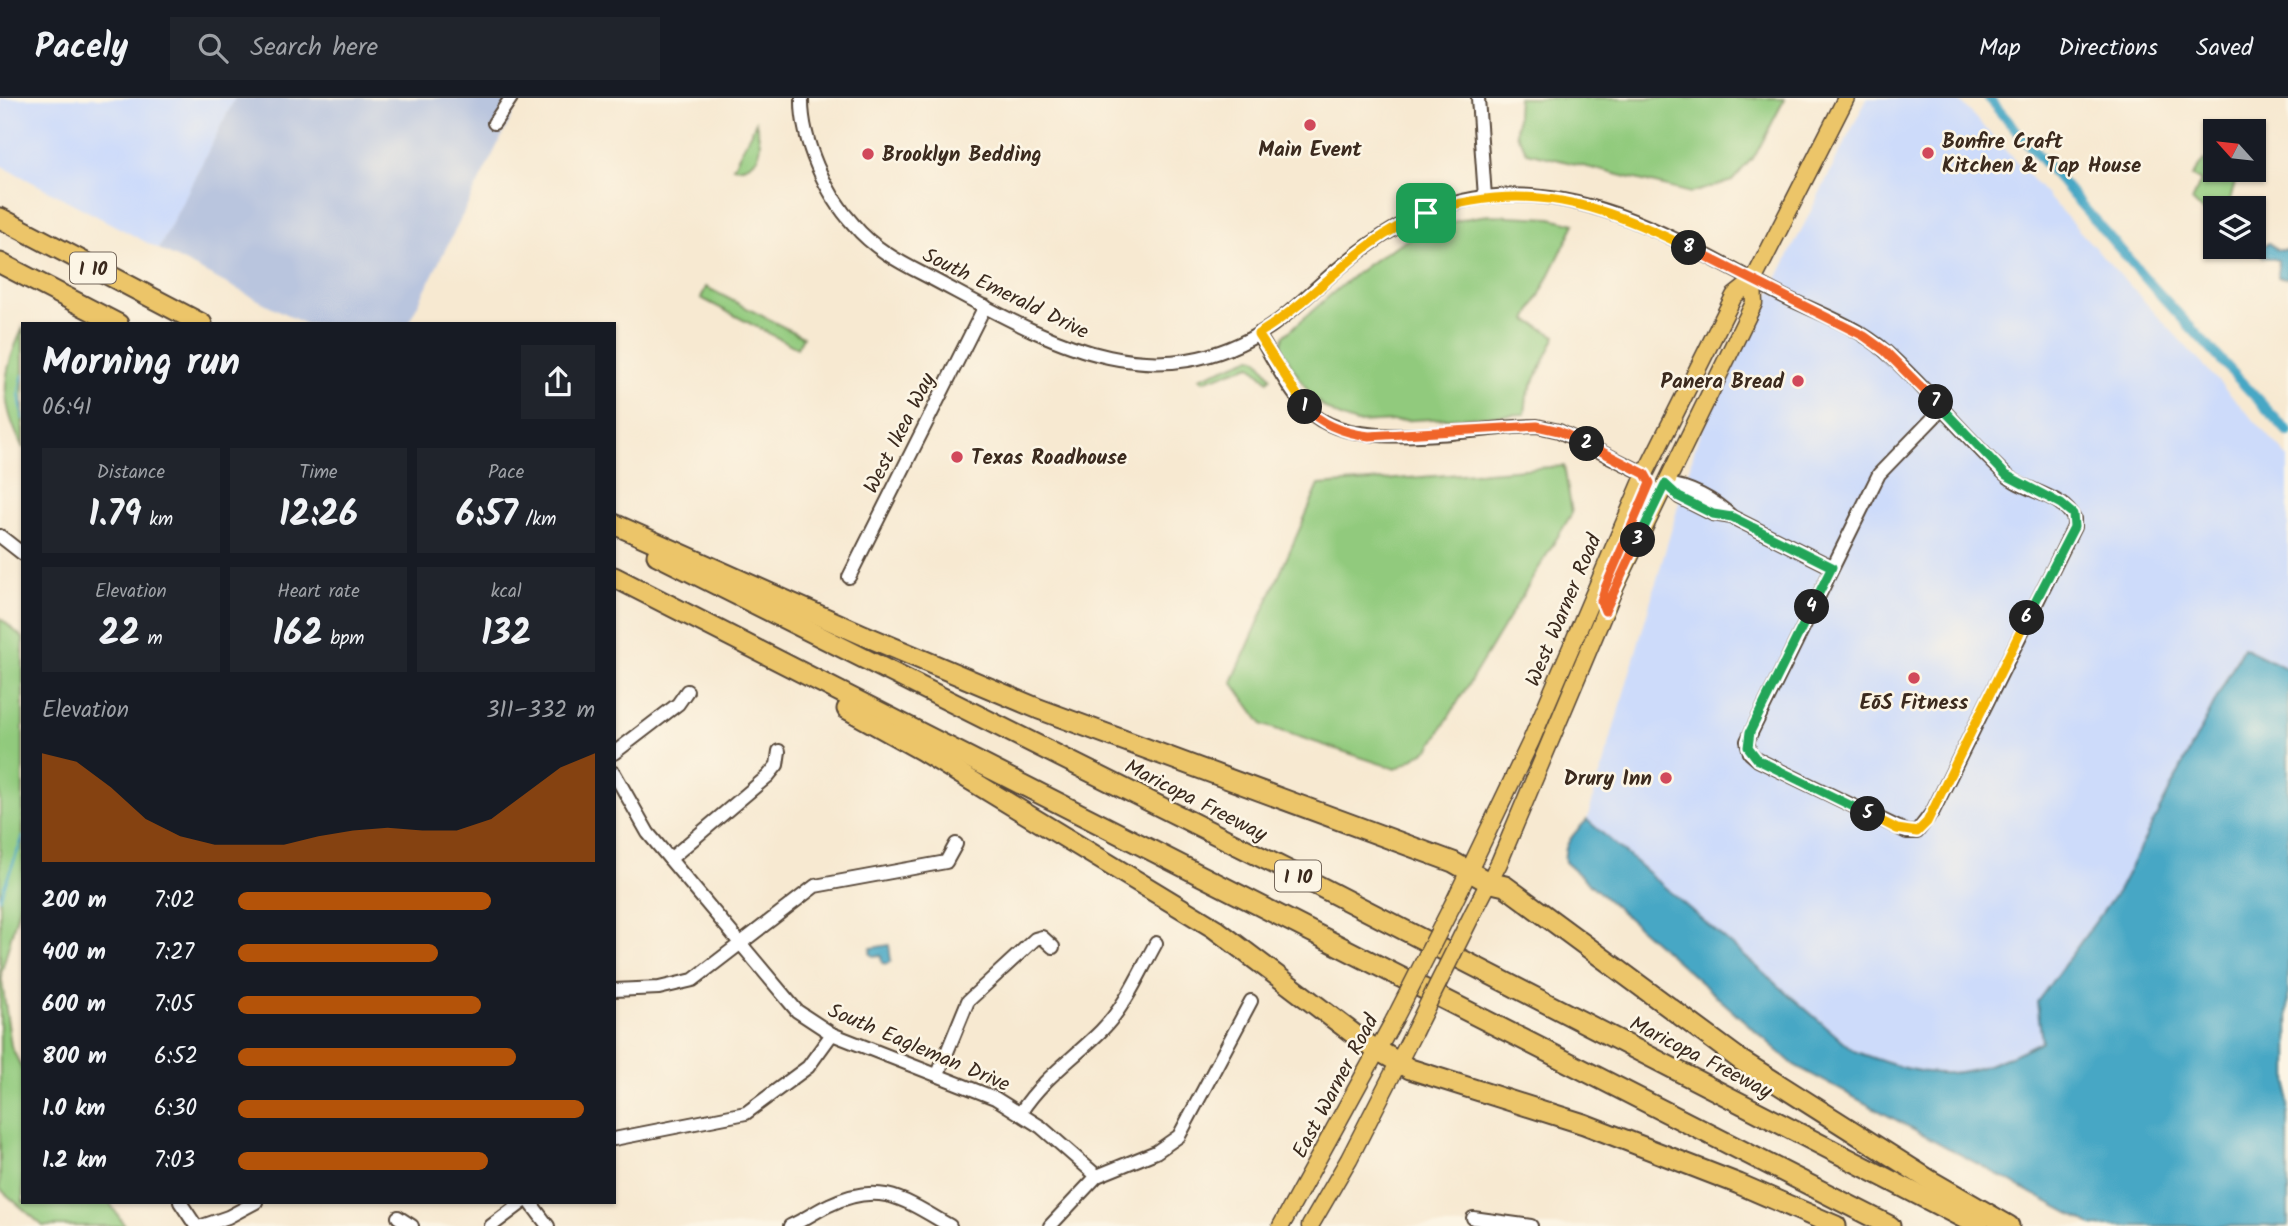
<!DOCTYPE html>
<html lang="en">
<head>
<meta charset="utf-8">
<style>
	body { margin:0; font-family:Kalam,sans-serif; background:#20242c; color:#f1f3f6; height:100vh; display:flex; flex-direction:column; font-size:26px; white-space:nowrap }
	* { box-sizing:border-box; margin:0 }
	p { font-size:23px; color:#9ea1a6 }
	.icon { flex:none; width:38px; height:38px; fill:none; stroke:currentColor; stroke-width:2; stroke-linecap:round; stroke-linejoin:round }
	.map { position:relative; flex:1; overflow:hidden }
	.drawer { position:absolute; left:21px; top:224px; width:595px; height:882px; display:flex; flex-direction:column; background:#171b24; border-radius:0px; box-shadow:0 2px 5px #0004 }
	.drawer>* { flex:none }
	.needle { width:46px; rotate:297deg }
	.controls { position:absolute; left:2203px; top:21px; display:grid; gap:14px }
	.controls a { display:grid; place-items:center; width:63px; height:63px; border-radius:0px; background:#171b24; box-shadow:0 2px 5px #0004; font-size:35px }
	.pin { position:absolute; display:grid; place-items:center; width:60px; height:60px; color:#fff; margin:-30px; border-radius:14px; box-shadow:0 4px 10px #0006 }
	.km { position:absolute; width:35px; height:35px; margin:-18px; border-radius:50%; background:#222; color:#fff; font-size:19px; line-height:35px; text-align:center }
	.round { display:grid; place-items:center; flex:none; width:74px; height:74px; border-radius:0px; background:#20242c }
	.headline { display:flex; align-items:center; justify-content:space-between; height:119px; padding:0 21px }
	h1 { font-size:38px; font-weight:700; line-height:52px }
	.stats { display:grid; grid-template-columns:repeat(3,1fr); gap:10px; height:119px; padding:7px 21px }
	.stats div { display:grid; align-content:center; border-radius:0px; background:#20242c; text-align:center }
	.stats b { font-size:35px; font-weight:700 }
	.stats small { font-size:19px; font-weight:400 }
	.stats p { font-size:19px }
	.chart { height:196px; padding:14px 21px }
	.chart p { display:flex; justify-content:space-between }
	.chart svg { width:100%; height:126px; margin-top:7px; fill:#b45309; opacity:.7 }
	ul { padding:0 21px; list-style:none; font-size:23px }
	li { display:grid; grid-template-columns:112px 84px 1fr; align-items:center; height:52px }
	li i { height:18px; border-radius:9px; background:#b45309 }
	header { display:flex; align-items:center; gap:42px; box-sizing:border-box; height:98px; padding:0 35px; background:#171b24; border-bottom:2px solid #363941 }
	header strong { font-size:33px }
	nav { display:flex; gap:38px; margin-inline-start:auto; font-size:24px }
	.search { width:490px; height:63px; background:#20242c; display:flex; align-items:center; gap:18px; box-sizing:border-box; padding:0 24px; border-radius:0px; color:#9ea1a6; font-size:26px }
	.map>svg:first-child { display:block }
	.built { fill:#cddbfa }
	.industrial { fill:#b9c5de }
	.green { fill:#91ca7d; stroke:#667a4e; stroke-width:2 }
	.water { fill:#46a7c5; stroke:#406872; stroke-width:2 }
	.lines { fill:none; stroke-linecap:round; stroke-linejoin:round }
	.stream { stroke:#46a7c5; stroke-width:2.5 }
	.canal { stroke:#46a7c5; stroke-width:10 }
	.minor-casing { stroke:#574739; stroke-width:16 }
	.major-casing { stroke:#574739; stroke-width:19 }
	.highway-casing { stroke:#574739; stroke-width:23 }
	.minor { stroke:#fff; stroke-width:12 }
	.major { stroke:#ecc569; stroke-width:16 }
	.highway { stroke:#ecc569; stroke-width:19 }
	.major-bridge-casing { stroke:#574739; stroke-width:19; stroke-linecap:butt }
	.major-bridge { stroke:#ecc569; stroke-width:16 }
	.split-1-casing { stroke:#fff; stroke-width:14 }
	.split-2-casing { stroke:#fff; stroke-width:14 }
	.split-3-casing { stroke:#fff; stroke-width:14 }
	.split-4-casing { stroke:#fff; stroke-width:14 }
	.split-5-casing { stroke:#fff; stroke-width:14 }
	.split-6-casing { stroke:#fff; stroke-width:14 }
	.split-7-casing { stroke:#fff; stroke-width:14 }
	.split-8-casing { stroke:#fff; stroke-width:14 }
	.split-9-casing { stroke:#fff; stroke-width:14 }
	.split-1 { stroke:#f5b400; stroke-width:9 }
	.split-2 { stroke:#f0652b; stroke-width:9 }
	.split-3 { stroke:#f0652b; stroke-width:9 }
	.split-4 { stroke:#22a559; stroke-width:9 }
	.split-5 { stroke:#22a559; stroke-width:9 }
	.split-6 { stroke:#f5b400; stroke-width:9 }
	.split-7 { stroke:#22a559; stroke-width:9 }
	.split-8 { stroke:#f0652b; stroke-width:9 }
	.split-9 { stroke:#f5b400; stroke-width:9 }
	.poi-dot { fill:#d1495b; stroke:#fcf5e5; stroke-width:2.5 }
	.labels { text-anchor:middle; stroke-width:5; stroke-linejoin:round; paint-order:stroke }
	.shield { fill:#fcf5e5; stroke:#75675a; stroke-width:2 }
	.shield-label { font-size:19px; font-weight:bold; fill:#3b2a1e }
	.poi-label { font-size:21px; font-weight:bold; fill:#3b2a1e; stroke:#fcf5e5; text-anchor:start }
	.street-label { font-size:21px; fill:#3b2a1e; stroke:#fcf5e5 }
</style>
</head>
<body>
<header>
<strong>Pacely</strong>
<div class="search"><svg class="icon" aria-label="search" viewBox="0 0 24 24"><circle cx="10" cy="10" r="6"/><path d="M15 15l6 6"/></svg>Search here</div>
<nav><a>Map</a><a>Directions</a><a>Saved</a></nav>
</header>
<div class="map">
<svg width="2288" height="1128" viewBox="0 0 2288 1128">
	<rect width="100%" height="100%" fill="#fcf5e5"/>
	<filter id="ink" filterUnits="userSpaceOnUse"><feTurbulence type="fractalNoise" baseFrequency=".0143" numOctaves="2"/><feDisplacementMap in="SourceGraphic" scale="14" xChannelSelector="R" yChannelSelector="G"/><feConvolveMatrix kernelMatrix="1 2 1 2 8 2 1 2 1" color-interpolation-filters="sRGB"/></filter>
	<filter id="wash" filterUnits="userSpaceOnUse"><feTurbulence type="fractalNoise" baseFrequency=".00686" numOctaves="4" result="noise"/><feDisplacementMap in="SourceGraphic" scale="28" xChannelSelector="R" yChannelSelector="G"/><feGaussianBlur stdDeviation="1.57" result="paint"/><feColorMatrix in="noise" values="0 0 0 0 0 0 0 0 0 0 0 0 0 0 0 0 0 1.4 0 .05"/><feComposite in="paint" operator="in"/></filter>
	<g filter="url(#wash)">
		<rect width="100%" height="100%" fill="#f7e9d1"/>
		<g class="built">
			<polygon points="0,0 235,0 159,151 0,67"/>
			<polygon points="1867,0 1957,0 2288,359 2288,571 2242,549 2118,793 2037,904 2042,943 1989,969 1949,978 1896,969 1854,953 1587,722 1698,340"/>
		</g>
		<polygon class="industrial" points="235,0 521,0 408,226 305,226 159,151"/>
		<g class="green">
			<polygon points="1518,0 1785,0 1756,56 1732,83 1691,95 1527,54 1516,36"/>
			<path d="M 756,24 L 760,45 L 758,59 C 750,68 742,71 733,69 Z"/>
			<polygon points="2204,62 2216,72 2236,80 2228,110 2213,109 2203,114 2192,103 2201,83 2192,78"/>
			<path d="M 1489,117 L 1551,120 L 1575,126 L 1527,222 L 1556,238 L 1527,298 L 1525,316 L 1357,325 C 1315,314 1302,285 1281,249 L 1284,238 C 1348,182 1401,126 1489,117 Z"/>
			<polygon points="706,189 803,239 797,250 701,200"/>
			<path d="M 23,230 L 23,350 C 0,304 0,278 23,230 Z"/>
			<polygon points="1252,259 1258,261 1271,279 1268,283 1251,267 1203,283 1199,280"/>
			<polygon points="1564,368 1572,415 1430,650 1396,671 1263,627 1232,584 1319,387"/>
			<polygon points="0,520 23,540 23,794 1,876 11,948 23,973 23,1104 109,1104 125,1128 43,1128 0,1091"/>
		</g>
		<g class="water">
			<polygon points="2269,145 2277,152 2288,152 2288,180 2278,179 2278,162 2264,159 2260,155 2262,148"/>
			<path d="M 2243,549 L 2288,571 L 2288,1128 L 2093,1128 L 1794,967 L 1565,764 C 1562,747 1575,734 1587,722 L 1854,953 C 1938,985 1962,983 2042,943 L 2037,904 L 2118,793 Z"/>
			<polygon points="889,847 891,863 887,866 882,865 881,857 873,858 870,855 871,850"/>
		</g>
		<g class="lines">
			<g class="stream">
				<polyline points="23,277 19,294 23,321"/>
				<polyline points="0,800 23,739"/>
			</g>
			<polyline class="canal" points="1988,0 2154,190 2288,334"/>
		</g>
	</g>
	<g filter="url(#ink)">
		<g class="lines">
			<g class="minor-casing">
				<g id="minor">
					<path d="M 802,0 C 801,42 826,97 854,127 C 872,149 899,164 923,176 C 1036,235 1146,310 1270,229 C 1289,216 1306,199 1323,184 C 1370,142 1421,107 1485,99 C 1593,85 1691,151 1783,198 C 1816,214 1857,228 1885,253 C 1928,291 1963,337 2005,376 C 2024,394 2063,396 2074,421 L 2074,429 L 1933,713 L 1917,734 L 1907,734 L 1758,662 L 1750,655 L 1747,643 L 1879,376 L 1942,311"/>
					<polyline points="1478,0 1485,99"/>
					<polyline points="494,25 511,0"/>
					<path d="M 1258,236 C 1274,261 1287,291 1308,312 C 1353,358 1475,328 1537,328 L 1559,333 L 1645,376"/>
					<polyline points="1665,386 1679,399 1713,416 1732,419 1832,469"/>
					<path d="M 1665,386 C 1689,388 1715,402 1732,419"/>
					<polyline points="0,438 23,456"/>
					<polyline points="849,479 985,208"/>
					<polyline points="614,655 678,606 687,593"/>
					<polyline points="614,675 648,735 797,913 832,936 995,1000 1041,1029 1097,1078"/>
					<polyline points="670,761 768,678 777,667 779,653"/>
					<polyline points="614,892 659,890 693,882 815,788 946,764 956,746"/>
					<polyline points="938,976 968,903 1035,841 1042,839 1053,849"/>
					<path d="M 1021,1014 C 1043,980 1073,961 1101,933 C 1125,909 1140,874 1156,845"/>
					<polyline points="614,1041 746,1015 808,969 832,936"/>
					<polyline points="180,1104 196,1128"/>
					<polyline points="530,1104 548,1128"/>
					<polyline points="398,1119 412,1128"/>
					<polyline points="1473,1120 1531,1128"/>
					<polyline points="202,1128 228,1119 256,1104"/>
					<polyline points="491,1128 523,1104"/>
					<path d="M 790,1128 C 804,1122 816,1113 829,1107 C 880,1082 905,1102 950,1128"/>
					<polyline points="1050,1128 1097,1078 1156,1054 1179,1038 1251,903"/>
				</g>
			</g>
			<g class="major-casing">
				<g id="major">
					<polyline points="1454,804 1531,643 1645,376 1734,198 1753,183 1846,0"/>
					<polyline points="1473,815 1499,765 1613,494 1754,205 1753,183"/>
					<polyline points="1281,1128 1394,922"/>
					<polyline points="1310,1128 1349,1061 1414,934"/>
				</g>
			</g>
			<g class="highway-casing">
				<g id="highway">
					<polyline points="0,120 202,226"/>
					<polyline points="0,165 118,226"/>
					<polyline points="614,426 861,536 1039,611 1453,764 1488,784 1505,788 1742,963 1931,1083 2009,1128"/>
					<polyline points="657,457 1311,784 1979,1128"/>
					<polyline points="614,479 1890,1128"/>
					<polyline points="847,611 921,652 1214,830 1367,946 1410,971 1584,1026 1739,1086 1836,1128"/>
				</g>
			</g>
			<use href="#minor" class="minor"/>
			<use href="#major" class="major"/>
			<use href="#highway" class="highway"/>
			<g class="major-bridge-casing">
				<g id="major-bridge">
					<polyline points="1394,922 1454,804"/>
					<polyline points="1414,934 1473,815"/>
				</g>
			</g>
			<use href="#major-bridge" class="major-bridge"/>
		</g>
	</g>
	<g class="lines" filter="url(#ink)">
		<g class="split-1-casing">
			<path id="split-1" d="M 1305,309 L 1258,236 C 1321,198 1353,145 1426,115"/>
		</g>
		<g class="split-2-casing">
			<path id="split-2" d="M 1305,309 C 1322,327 1344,335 1369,338 L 1537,328 L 1559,333 L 1587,346"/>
		</g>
		<g class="split-3-casing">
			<polyline id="split-3" points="1587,346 1645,376 1650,385 1605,490 1601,503 1605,513 1638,442"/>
		</g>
		<g class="split-4-casing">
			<polyline id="split-4" points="1638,442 1665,386 1679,399 1713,416 1732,419 1832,469 1812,509"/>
		</g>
		<g class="split-5-casing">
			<polyline id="split-5" points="1812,509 1750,634 1748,649 1758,662 1868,716"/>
		</g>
		<g class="split-6-casing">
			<polyline id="split-6" points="1868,716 1897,731 1917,734 1927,724 2027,520"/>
		</g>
		<g class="split-7-casing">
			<polyline id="split-7" points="1936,304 2006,377 2061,406 2073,416 2074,429 2027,520"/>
		</g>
		<g class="split-8-casing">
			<polyline id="split-8" points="1689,150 1864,238 1885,253 1936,304"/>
		</g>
		<g class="split-9-casing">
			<path id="split-9" d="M 1426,115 C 1525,81 1599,105 1689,150"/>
		</g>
		<use href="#split-1" class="split-1"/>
		<use href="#split-2" class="split-2"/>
		<use href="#split-3" class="split-3"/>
		<use href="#split-4" class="split-4"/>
		<use href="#split-5" class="split-5"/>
		<use href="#split-6" class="split-6"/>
		<use href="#split-7" class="split-7"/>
		<use href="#split-8" class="split-8"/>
		<use href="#split-9" class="split-9"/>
	</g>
	<g class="poi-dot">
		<circle cx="1310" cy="27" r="7"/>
		<circle cx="1928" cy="55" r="7"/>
		<circle cx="868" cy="56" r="7"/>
		<circle cx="1798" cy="283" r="7"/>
		<circle cx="957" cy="359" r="7"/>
		<circle cx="1914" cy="580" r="7"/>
		<circle cx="1666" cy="680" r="7"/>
	</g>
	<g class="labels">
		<g class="shield">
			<rect x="70" y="154.5" width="46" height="31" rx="5"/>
			<rect x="1275" y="762.5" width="46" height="31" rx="5"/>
		</g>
		<g class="shield-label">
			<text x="93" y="177">I 10</text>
			<text x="1298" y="785">I 10</text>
		</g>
		<g class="poi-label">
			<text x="1942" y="50">Bonfire Craft<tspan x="1942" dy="24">Kitchen &amp; Tap House</tspan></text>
			<text x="1310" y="58" text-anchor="middle">Main Event</text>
			<text x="882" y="63">Brooklyn Bedding</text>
			<text x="1784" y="290" text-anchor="end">Panera Bread</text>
			<text x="971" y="366">Texas Roadhouse</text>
			<text x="1914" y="611" text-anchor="middle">EōS Fitness</text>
			<text x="1652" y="687" text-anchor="end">Drury Inn</text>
		</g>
		<g class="street-label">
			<text transform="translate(1006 195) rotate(26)" y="7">South Emerald Drive</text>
			<text transform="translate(899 335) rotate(-63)" y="7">West Ikea Way</text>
			<text transform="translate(1563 512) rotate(-67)" y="7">West Warner Road</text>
			<text transform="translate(1196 702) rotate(27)" y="7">Maricopa Freeway</text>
			<text transform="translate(919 949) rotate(23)" y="7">South Eagleman Drive</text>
			<text transform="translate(1701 959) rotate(27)" y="7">Maricopa Freeway</text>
			<text transform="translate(1335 988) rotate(-62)" y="7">East Warner Road</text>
		</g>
	</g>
</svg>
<div class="controls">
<a><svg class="needle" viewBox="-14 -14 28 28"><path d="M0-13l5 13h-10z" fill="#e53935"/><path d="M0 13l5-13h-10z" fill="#9ea1a6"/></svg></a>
<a><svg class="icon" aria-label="layers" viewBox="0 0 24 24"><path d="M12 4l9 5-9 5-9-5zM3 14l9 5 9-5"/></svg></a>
</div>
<div class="pin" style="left:1426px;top:115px;background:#1e9e55"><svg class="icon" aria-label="arrive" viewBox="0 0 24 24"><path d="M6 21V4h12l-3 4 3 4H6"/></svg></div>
<b class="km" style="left:1305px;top:309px">1</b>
<b class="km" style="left:1587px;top:346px">2</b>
<b class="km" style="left:1638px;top:442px">3</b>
<b class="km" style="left:1812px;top:509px">4</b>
<b class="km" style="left:1868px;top:716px">5</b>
<b class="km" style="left:2027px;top:520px">6</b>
<b class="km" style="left:1936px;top:304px">7</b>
<b class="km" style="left:1689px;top:150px">8</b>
<section class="drawer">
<div class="headline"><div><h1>Morning run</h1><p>06:41</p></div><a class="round"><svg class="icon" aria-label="share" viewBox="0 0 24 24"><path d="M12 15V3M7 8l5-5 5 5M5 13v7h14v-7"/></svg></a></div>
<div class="stats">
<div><p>Distance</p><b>1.79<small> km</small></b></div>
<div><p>Time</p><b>12:26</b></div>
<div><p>Pace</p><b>6:57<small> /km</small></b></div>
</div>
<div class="stats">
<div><p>Elevation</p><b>22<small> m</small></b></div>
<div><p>Heart rate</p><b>162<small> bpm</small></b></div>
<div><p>kcal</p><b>132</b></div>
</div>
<div class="chart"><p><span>Elevation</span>311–332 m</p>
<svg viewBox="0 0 160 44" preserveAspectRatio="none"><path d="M0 44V6L10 9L20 18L30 29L40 35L50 38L60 38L70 38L80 35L90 33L100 32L110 33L120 33L130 29L140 20L150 11L160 6V44z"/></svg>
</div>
<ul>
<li><b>200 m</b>7:02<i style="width:71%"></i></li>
<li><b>400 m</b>7:27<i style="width:56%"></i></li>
<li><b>600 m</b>7:05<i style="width:68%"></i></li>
<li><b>800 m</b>6:52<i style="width:78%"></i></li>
<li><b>1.0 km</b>6:30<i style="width:97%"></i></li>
<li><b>1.2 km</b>7:03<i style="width:70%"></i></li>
</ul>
</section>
</div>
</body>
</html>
